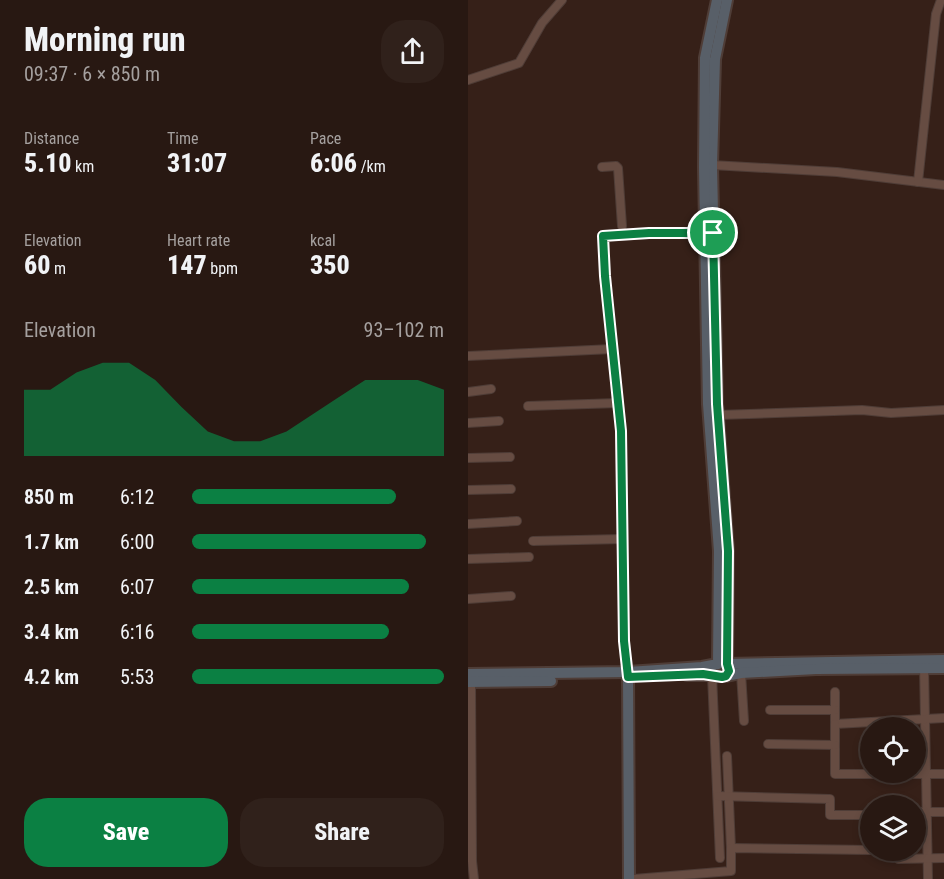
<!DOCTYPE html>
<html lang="en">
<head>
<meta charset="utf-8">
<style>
	body { margin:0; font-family:"Roboto Condensed",sans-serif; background:#30211b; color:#f1f3f6; height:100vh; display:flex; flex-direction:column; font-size:22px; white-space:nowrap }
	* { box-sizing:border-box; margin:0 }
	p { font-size:20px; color:#a5a09f }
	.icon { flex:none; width:33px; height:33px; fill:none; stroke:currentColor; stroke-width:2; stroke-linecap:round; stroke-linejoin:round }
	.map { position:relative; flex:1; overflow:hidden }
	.panel { display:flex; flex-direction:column; background:#281812; width:468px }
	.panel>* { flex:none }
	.tools { position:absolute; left:392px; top:717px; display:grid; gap:12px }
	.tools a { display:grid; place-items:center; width:66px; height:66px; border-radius:50%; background:#281812; box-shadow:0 3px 9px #0003,0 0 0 2px #443732; font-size:30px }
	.pin { position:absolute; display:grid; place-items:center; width:51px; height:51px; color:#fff; margin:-26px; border:3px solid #fff; border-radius:50%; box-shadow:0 2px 6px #0007 }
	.round { display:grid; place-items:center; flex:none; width:63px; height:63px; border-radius:24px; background:#30211b }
	.summary { display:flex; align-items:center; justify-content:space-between; height:102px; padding:0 24px }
	h1 { font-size:33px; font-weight:800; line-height:45px }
	.stats { display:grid; grid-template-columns:repeat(3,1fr); gap:9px; height:102px; padding:6px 24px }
	.stats div { display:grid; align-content:center }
	.stats b { font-size:26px; font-weight:800 }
	.stats small { font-size:16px; font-weight:400 }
	.stats p { font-size:16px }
	.chart { height:168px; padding:12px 24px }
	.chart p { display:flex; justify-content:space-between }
	.chart svg { width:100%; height:108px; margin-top:6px; fill:#0b8043; opacity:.7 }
	.button { display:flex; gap:12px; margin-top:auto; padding:12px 24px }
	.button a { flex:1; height:69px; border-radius:24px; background:#0b8043; color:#fff; font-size:24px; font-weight:800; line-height:69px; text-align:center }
	.button a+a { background:#30211b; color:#f1f3f6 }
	ul { padding:0 24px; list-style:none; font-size:20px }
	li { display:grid; grid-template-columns:96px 72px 1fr; align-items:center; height:45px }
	li i { height:15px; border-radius:8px; background:#0b8043 }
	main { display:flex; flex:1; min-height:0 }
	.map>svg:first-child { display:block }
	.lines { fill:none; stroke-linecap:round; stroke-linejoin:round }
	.street-casing { stroke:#4f3d37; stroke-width:10 }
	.secondary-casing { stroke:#4f3d37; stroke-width:14 }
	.street { stroke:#664c42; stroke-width:8 }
	.secondary { stroke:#585f68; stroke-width:10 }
	.route-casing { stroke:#fff; stroke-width:12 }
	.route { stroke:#0b8043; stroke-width:8 }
</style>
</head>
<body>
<main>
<section class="panel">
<div class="summary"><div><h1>Morning run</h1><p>09:37 · 6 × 850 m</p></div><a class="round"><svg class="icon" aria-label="share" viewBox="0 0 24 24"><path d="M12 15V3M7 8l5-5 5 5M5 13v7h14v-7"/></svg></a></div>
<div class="stats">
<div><p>Distance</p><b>5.10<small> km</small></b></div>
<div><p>Time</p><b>31:07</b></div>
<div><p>Pace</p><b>6:06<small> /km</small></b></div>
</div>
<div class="stats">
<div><p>Elevation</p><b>60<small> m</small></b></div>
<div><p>Heart rate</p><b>147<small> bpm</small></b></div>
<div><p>kcal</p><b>350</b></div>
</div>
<div class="chart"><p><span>Elevation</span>93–102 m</p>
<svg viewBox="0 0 160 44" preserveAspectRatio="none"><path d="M0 44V17L10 17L20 10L30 6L40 6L50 13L60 24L70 34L80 38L90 38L100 34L110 27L120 20L130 13L140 13L150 13L160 17V44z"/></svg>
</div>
<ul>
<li><b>850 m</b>6:12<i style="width:81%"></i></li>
<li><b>1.7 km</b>6:00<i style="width:93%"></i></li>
<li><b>2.5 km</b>6:07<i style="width:86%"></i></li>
<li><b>3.4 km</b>6:16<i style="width:78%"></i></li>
<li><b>4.2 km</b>5:53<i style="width:100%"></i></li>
</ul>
<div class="button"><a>Save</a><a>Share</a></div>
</section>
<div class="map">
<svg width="476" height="879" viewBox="0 0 476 879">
	<rect width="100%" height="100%" fill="#362018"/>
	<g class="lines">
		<g class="street-casing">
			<g id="street">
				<polyline points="0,80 51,63 74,23 94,0"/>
				<polyline points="244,165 369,172 476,185"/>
				<polyline points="134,167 148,166 150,168 154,226"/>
				<polyline points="450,182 468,14 473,0"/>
				<polyline points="0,356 144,349"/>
				<polyline points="0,392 23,389"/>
				<polyline points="60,406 150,403"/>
				<polyline points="250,415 394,410 423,413 476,410"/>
				<polyline points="0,423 31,421"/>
				<polyline points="0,458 42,457"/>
				<polyline points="0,490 43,489"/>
				<polyline points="0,524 49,521"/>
				<polyline points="65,541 154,539"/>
				<polyline points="0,559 61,557"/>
				<polyline points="0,599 43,596"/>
				<polyline points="456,665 460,879"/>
				<polyline points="160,672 156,641 153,431 137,276 135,236 181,233 242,233"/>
				<polyline points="273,673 276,721"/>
				<polyline points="244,675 252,858"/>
				<polyline points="3,682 4,861 6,879"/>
				<polyline points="367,692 367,724 476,718"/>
				<polyline points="302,710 367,710"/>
				<polyline points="367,724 367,774 476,774"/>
				<polyline points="300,744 367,745"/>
				<polyline points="259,756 263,848"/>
				<polyline points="250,796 362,799 362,815 402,815"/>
				<polyline points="447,812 476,812"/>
				<polyline points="430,859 476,858"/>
				<polyline points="166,879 263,871 263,848 402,850"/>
			</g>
		</g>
		<g class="secondary-casing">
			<g id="secondary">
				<polyline points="259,0 247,59 244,165 249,404 260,551 259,664 476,660"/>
				<polyline points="160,672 161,879"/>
				<polyline points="0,674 160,672 234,667 250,664 251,551 240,404 236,167 237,58 249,0"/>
				<polyline points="219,675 248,675"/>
				<polyline points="258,676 273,673 348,669 476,668"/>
				<polyline points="0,682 83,681"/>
			</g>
		</g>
		<use href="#street" class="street"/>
		<use href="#secondary" class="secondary"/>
	</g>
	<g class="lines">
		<g class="route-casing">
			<polygon id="route" points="181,233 245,233 249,404 260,551 259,664 261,671 258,676 254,677 235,674 160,677 156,641 153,431 137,276 135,236"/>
		</g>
		<use href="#route" class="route"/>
	</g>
</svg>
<div class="tools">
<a><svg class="icon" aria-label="locate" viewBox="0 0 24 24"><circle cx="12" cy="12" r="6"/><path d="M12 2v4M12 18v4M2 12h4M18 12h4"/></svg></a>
<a><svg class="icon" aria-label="layers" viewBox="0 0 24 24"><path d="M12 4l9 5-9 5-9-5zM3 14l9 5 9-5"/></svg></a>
</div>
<div class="pin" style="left:245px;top:233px;background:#1e9e55"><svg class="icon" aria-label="arrive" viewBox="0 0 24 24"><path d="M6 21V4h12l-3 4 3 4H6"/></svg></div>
</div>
</main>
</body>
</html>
